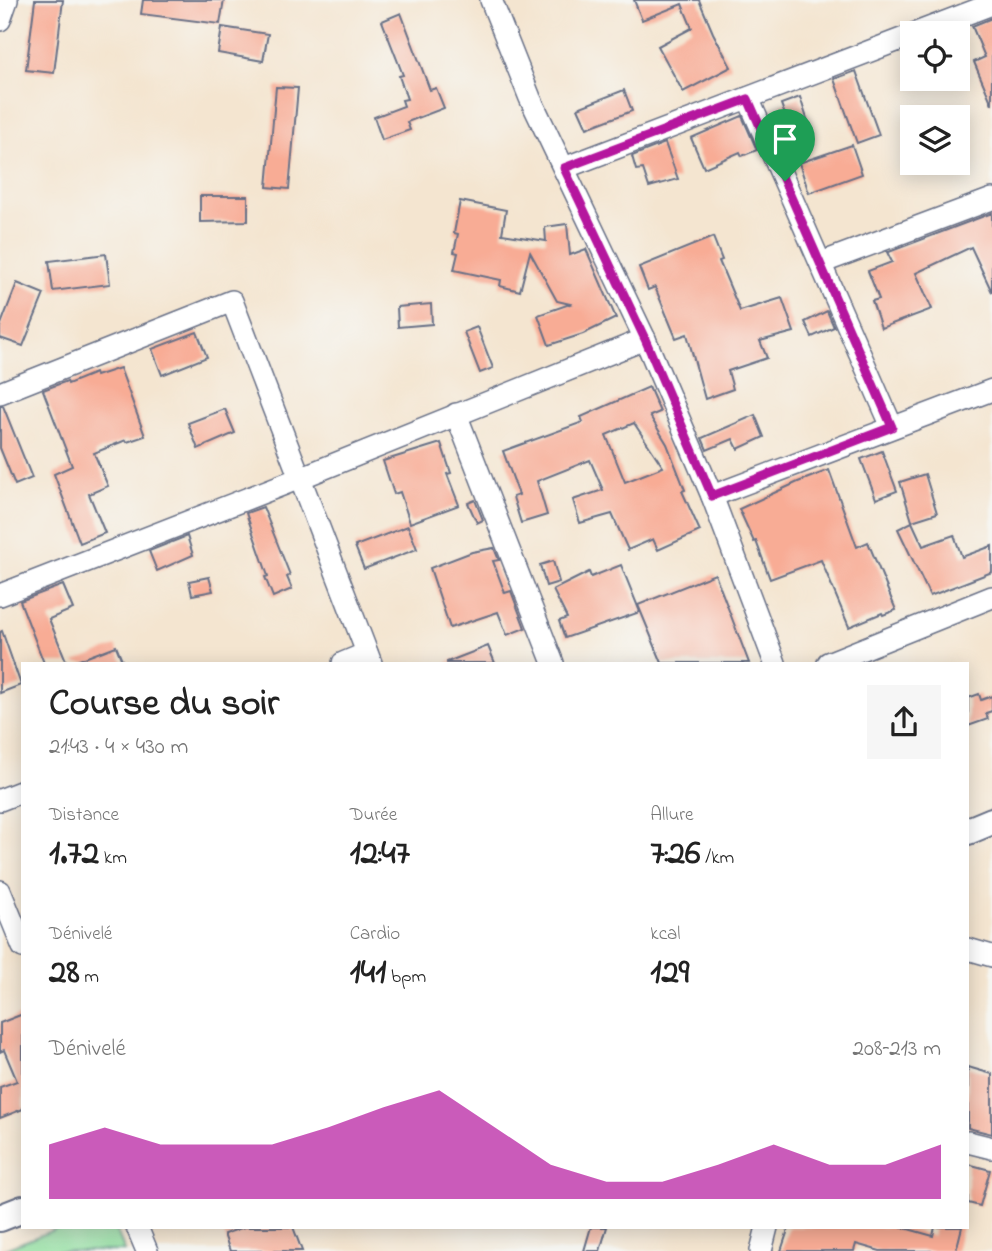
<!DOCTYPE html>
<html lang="fr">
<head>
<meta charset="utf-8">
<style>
	body { margin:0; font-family:"Indie Flower",sans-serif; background:#f6f6f6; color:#222; height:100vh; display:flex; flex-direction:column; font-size:26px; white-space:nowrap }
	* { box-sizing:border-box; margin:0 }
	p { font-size:23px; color:#767676 }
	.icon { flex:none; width:38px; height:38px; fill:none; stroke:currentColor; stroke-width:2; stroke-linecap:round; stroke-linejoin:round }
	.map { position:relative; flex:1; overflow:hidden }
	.details { position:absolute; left:21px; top:662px; width:948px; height:567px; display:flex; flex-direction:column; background:#fff; border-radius:0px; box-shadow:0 4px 18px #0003 }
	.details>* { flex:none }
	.controls { position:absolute; left:900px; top:21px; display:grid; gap:14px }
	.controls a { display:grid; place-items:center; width:70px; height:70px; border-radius:0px; background:#fff; box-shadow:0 4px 18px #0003; font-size:35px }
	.pin { position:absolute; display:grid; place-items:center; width:60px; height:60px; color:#fff; margin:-72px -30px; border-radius:50% 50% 50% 0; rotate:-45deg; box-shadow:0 0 7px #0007 }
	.pin .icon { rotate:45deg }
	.round { display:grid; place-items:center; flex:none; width:74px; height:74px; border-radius:0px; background:#f6f6f6 }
	.head { display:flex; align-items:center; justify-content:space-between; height:119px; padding:0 28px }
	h1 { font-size:38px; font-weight:700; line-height:52px }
	.figures { display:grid; grid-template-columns:repeat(3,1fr); gap:10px; height:119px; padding:7px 28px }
	.figures div { display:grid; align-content:center }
	.figures b { font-size:35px; font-weight:700 }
	.figures small { font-size:19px; font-weight:400 }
	.figures p { font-size:19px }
	.chart { height:196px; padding:14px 28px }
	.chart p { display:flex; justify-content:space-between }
	.chart svg { width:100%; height:126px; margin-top:7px; fill:#b5179e; opacity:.7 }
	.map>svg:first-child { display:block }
	.green { fill:#8edf9e; stroke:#54877e; stroke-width:2 }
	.building { fill:#f8ac95; fill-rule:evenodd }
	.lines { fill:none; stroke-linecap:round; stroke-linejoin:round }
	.minor-casing { stroke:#676f86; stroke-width:24 }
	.tertiary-casing { stroke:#676f86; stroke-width:30 }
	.minor { stroke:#fff; stroke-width:21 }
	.tertiary { stroke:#fff; stroke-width:26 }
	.route-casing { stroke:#fff; stroke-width:14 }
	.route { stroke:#b5179e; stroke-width:9 }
</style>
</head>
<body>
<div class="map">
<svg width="992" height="1251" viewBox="0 0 992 1251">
	<rect width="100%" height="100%" fill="#f6f6f2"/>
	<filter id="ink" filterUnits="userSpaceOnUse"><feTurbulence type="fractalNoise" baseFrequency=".0143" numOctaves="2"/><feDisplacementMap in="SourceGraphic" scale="14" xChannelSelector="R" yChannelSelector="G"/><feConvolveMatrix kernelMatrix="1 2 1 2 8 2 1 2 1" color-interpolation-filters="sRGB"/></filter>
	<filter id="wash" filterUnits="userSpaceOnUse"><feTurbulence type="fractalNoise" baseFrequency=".00686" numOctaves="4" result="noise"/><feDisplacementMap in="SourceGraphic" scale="28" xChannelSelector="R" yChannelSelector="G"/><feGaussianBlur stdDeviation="1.57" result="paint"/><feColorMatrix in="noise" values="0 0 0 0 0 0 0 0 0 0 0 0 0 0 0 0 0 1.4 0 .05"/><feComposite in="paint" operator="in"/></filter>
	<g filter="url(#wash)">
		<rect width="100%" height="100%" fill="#f4e5d0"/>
		<polygon class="green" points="61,1227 115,1227 125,1251 0,1251"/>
		<g id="blocks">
			<g class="building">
				<polygon points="35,0 63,0 54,73 26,70"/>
				<polygon points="143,0 224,0 220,24 141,14"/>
				<polygon points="634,0 699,0 713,33 731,67 683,92 658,46 692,28 682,4 642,20"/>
				<polygon points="401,13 430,90 436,88 444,108 407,122 410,130 382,140 374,117 404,106 402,100 407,99 399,76 403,75 382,21"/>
				<polygon points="992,18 992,104 974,62 985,57 972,26"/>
				<polygon points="222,27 268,34 263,61 218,53"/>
				<polygon points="856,71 879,135 857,143 834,79"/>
				<polygon points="276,87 298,88 289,189 267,187"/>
				<polygon points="624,90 632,111 587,128 578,108"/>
				<polygon points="800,97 810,128 792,134 781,104"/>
				<polygon points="742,116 757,150 742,156 740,152 704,168 691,138"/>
				<polygon points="665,143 678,179 649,187 643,169 636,170 632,156"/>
				<polygon points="852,145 862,174 809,193 799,163"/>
				<polygon points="200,196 248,196 248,221 200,222"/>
				<polygon points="460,201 506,210 502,234 546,241 545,227 567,224 570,255 586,249 616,318 583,334 549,345 538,315 570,304 557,301 530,252 520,291 500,286 501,280 454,270 458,253 454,252 458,234 454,233"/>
				<polygon points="992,213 992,292 971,247 916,273 932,309 881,328 872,301 879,299 868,271 892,262 887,252 889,252"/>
				<polygon points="713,237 722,260 719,261 740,311 782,298 794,332 760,341 767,358 728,371 733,389 705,399 687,334 676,338 655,287 648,290 639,267"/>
				<polygon points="106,254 110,284 53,291 49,261"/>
				<polygon points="17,283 44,294 23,346 0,338 0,327"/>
				<polygon points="431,304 432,324 398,327 397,307"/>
				<polygon points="827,311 834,327 812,337 805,322"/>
				<polygon points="477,327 493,368 480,373 464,332"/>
				<polygon points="197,332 207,357 162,375 152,349"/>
				<polygon points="120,368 145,436 127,442 126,440 94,453 108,486 89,494 105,533 80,543 54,474 72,466 43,390 67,381 68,384 95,373 96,376"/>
				<path d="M 649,387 L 660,412 L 650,416 L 667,444 L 685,490 L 682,491 L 700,531 L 658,550 L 653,539 L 628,550 L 612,514 L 580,523 L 573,500 L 603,490 L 590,460 L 537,481 L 547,515 L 521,523 L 513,497 L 519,495 L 503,451 L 583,422 L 581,417 ZM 634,423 L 663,467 L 625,482 L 606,435 Z"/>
				<polygon points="0,406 3,406 32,478 15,485 0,448"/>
				<polygon points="225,409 235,433 198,449 188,423"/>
				<polygon points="755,415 764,437 738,449 733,439 707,450 702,438"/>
				<polygon points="441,443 451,473 447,474 459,505 410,523 400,492 394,494 383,461"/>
				<polygon points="882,451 897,491 876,499 861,459"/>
				<polygon points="829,470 857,547 868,542 896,610 883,615 882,613 849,627 821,560 770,579 756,541 754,542 739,509 798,482"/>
				<polygon points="925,474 937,513 912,521 900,482"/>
				<polygon points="475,500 483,520 477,523 468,503"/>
				<polygon points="263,507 290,575 287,577 292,589 273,597 265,577 268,576 246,513"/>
				<polygon points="912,522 923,546 954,535 962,557 992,546 992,572 930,596 898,529"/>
				<polygon points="408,526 417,549 364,569 355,546"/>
				<polygon points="187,536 193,555 157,571 149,551"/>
				<polygon points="494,548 499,560 493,561 505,593 511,591 525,628 507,635 498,612 450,628 430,568 472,552"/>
				<polygon points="553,561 559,582 546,586 540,565"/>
				<polygon points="621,565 640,612 565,638 559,621 567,618 553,590 589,572 591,577"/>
				<polygon points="715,574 749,663 662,663 638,605"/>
				<polygon points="209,577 213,591 192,595 189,581"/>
				<polygon points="63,585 73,609 49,619 67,663 44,663 20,601"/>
				<polygon points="2,631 21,685 0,693 0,632"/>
				<polygon points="116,646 123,663 75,663 74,662"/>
				<polygon points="488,646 495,663 447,663 447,662"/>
				<polygon points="979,694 981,700 992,696 992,711 986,713 988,719 968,726 968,698"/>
				<polygon points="23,1014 23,1109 0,1118 0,1087 17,1081 4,1050 0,1052 0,1023"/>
				<polygon points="968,1067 992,1074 992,1134 968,1128"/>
				<polygon points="968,1164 990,1170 980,1206 968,1203"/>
				<polygon points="244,1227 293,1227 302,1251 230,1251 224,1234"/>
				<polygon points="591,1227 607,1227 600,1251 584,1251"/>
				<polygon points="789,1227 901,1227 933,1236 935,1227 962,1227 956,1251 880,1251 856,1244 854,1251 781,1251"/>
			</g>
		</g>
	</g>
	<g filter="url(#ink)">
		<use href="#blocks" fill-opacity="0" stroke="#676f86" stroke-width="2"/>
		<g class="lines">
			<g class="minor-casing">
				<g id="minor">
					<polyline points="491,0 530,98 645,339 712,496 775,663"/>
					<polyline points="0,20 7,0"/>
					<polyline points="916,33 992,4"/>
					<polyline points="748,98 892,427"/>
					<polyline points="564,168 912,35"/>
					<polyline points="821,263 992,199"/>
					<polyline points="0,393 232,301 371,663"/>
					<polyline points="456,414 553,663"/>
					<polyline points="712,496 992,390"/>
					<polyline points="0,595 300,478 645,339"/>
					<polyline points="343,663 367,653"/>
					<polyline points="828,663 992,597"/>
					<polyline points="0,800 23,791"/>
					<polyline points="0,891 23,947"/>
					<polyline points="968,949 992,956"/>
					<polyline points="968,1142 992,1148"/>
					<polyline points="137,1227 147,1251"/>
					<polyline points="761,1251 767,1227"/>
				</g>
			</g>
			<g class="tertiary-casing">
				<g id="tertiary">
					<polyline points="968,831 992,821"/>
					<polyline points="0,1218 23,1209"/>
				</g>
			</g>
			<use href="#minor" class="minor"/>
			<use href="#tertiary" class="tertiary"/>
		</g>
	</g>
	<g class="lines" filter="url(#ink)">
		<g class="route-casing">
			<polygon id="route" points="748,99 892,427 712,496 645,339 564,168"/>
		</g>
		<use href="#route" class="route"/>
	</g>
</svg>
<div class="controls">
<a><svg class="icon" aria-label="locate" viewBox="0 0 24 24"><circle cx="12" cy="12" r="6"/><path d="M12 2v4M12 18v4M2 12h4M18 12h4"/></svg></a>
<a><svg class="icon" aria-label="layers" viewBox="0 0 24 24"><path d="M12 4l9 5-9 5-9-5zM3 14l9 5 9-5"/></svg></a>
</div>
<div class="pin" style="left:785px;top:181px;background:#1e9e55"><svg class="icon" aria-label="arrive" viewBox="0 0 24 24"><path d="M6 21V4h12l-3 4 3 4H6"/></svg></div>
<section class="details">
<div class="head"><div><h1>Course du soir</h1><p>21:43 · 4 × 430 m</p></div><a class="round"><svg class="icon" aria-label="share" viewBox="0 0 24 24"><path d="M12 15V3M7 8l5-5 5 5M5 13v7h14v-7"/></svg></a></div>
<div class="figures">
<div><p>Distance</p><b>1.72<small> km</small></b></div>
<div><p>Durée</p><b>12:47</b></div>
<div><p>Allure</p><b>7:26<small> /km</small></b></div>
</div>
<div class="figures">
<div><p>Dénivelé</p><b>28<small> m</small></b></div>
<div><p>Cardio</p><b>141<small> bpm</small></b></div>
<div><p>kcal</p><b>129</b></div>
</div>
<div class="chart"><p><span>Dénivelé</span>208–213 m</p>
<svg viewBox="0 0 160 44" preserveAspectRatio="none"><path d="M0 44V25L10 19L20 25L30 25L40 25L50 19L60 12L70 6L80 19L90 32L100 38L110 38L120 32L130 25L140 32L150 32L160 25V44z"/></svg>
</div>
</section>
</div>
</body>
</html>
